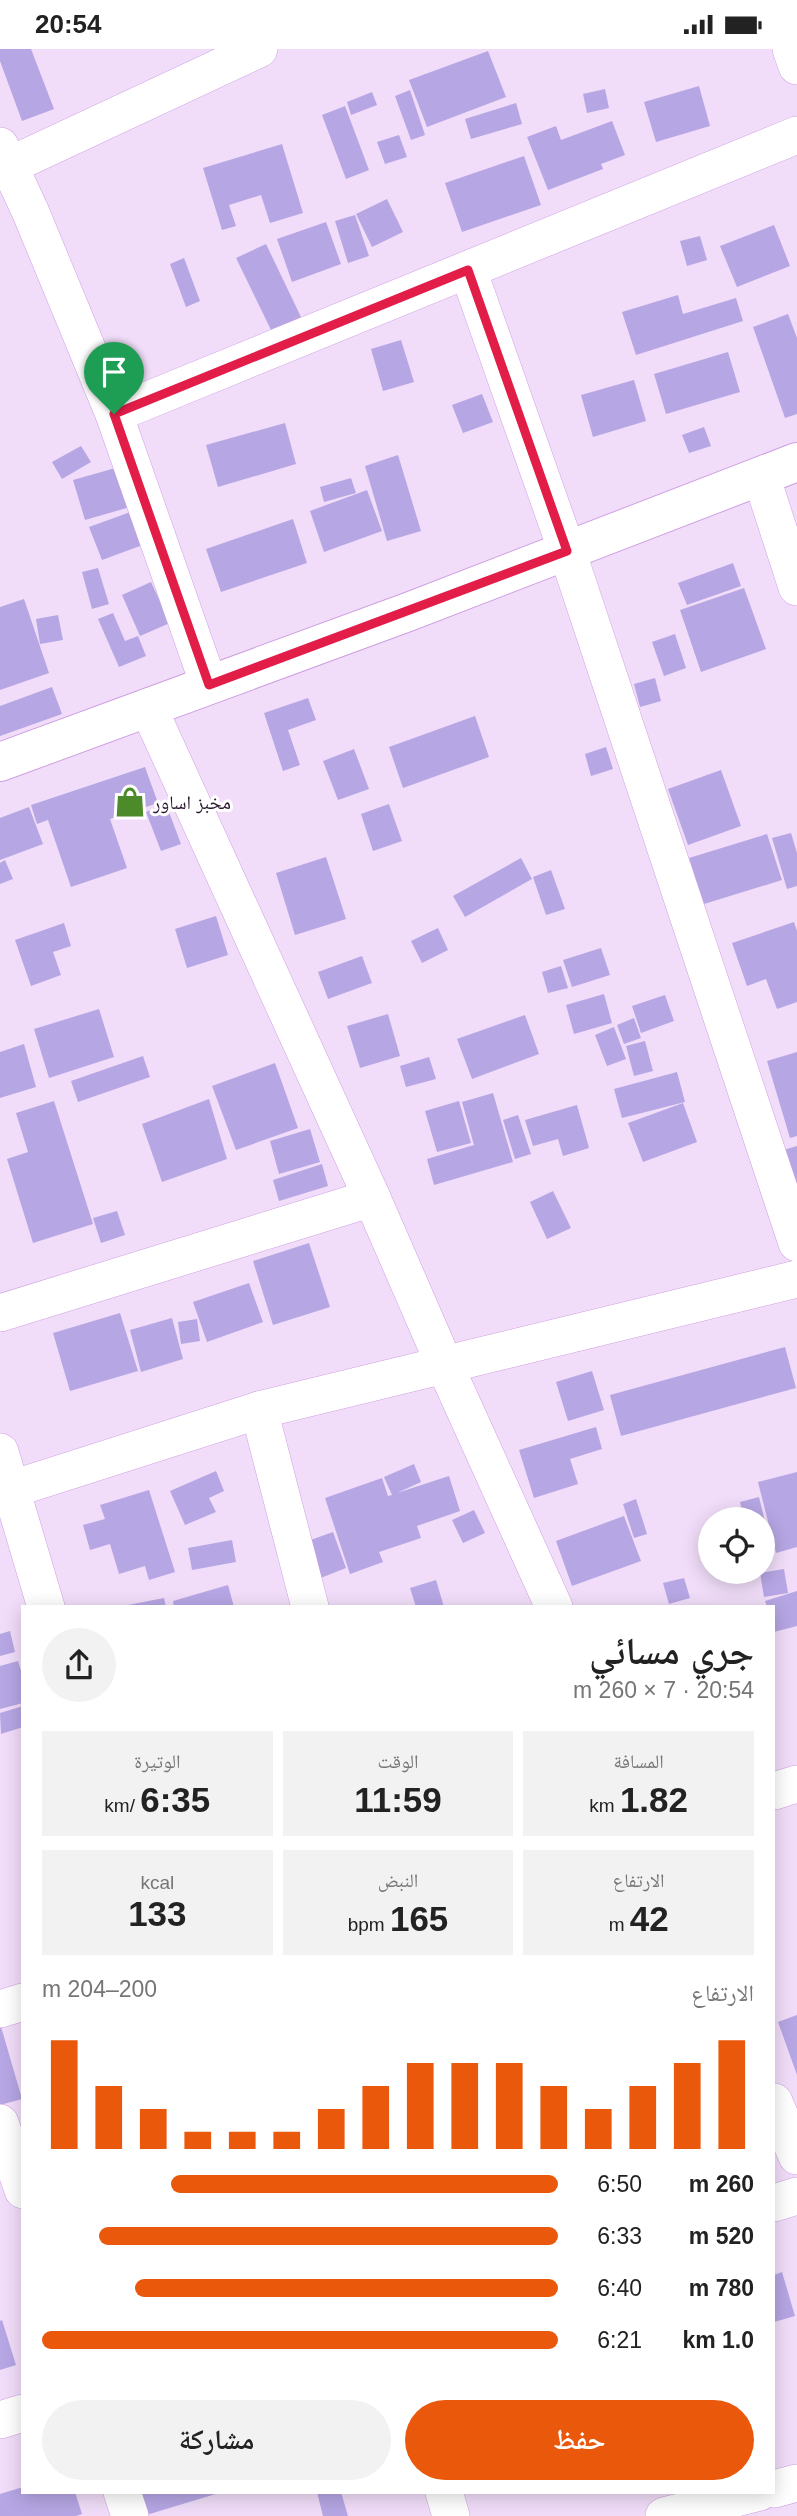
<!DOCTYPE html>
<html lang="ar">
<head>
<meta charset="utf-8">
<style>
	body { margin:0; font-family:Arial,"Noto Naskh Arabic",sans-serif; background:#f2f2f2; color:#222; direction:rtl; height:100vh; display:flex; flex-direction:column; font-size:26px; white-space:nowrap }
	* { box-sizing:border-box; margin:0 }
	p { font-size:23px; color:#767676 }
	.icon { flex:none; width:38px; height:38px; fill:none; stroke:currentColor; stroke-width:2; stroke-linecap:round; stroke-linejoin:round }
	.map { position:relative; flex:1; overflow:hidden; direction:ltr }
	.details { position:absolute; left:21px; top:1556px; width:754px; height:889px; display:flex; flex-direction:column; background:#fff; border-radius:0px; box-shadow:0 4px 18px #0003; direction:rtl }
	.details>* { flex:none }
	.tools { position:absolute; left:698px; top:1458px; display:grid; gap:14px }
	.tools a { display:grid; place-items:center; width:77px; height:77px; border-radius:50%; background:#fff; box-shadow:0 4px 18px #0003; font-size:35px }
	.pin { position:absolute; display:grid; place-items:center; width:60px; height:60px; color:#fff; margin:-72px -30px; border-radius:50% 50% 50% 0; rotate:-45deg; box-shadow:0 0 7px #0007 }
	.pin .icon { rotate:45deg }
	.round { display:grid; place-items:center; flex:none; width:74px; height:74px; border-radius:37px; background:#f2f2f2 }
	.overview { display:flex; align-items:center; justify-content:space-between; height:119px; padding:0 21px }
	h1 { font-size:38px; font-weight:600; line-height:52px }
	.figures { display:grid; grid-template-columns:repeat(3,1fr); gap:10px; height:119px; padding:7px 21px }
	.figures div { display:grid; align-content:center; border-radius:0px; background:#f2f2f2; text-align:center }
	.figures b { font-size:35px; font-weight:600 }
	.figures small { font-size:19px; font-weight:400 }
	.figures p { font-size:19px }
	.chart { height:196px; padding:14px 21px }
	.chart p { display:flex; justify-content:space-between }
	.chart svg { width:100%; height:126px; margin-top:7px; stroke:#ea580c; stroke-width:6 }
	.button { display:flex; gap:14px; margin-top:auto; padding:14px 21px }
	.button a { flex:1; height:80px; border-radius:42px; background:#ea580c; color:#fff; font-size:28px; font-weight:600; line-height:80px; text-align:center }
	.button a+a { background:#f2f2f2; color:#222 }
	ul { padding:0 21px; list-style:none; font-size:23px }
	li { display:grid; grid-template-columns:112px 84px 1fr; align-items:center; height:52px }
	li i { height:18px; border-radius:9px; background:#ea580c }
	.status { display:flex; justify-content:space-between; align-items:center; height:49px; padding:0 35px; background:#fff; direction:ltr }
	.status svg { height:19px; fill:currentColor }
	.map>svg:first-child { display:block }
	.building { fill:#b6a6e4 }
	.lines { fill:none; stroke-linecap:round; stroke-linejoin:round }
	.street-casing { stroke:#cfa0e2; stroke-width:38 }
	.secondary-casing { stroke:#cfa0e2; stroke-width:40 }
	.street { stroke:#fff; stroke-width:37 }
	.secondary { stroke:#fff; stroke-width:38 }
	.route-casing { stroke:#fff; stroke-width:14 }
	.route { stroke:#e11d48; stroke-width:9 }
	.labels { text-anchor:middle; stroke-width:6; stroke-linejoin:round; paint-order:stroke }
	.poi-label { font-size:19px; fill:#291730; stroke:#fff; text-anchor:start }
</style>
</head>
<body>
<div class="status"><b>20:54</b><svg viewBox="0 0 49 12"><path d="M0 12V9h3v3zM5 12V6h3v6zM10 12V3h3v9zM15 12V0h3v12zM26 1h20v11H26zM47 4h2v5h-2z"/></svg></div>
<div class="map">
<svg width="797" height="2467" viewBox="0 0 797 2467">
	<rect width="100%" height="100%" fill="#f1ddf9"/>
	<g class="building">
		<polygon points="0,0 31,0 54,60 22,72 0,12"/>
		<polygon points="488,2 506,48 427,78 409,31"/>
		<polygon points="699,37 710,77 656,93 644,53"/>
		<polygon points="605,40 609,59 587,64 583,45"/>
		<polygon points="410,41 425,86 411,91 395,47"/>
		<polygon points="372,43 377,56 351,66 347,53"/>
		<polygon points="516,54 522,75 471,90 465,70"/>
		<polygon points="345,57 369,121 346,130 322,66"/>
		<polygon points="612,72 625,106 601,115 603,120 548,141 527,88 556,77 561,91"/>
		<polygon points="399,86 407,108 385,115 377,93"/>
		<polygon points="282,95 303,164 270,174 261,146 229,156 236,177 222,181 203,119"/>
		<polygon points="524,107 541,156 462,183 445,134"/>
		<polygon points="387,150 403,183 372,198 356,165"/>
		<polygon points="355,166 369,207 348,214 335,172"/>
		<polygon points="326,173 341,215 292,233 277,190"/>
		<polygon points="774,176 790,217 737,238 720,197"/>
		<polygon points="700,187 707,211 687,217 680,192"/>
		<polygon points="266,195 301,268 272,283 236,209"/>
		<polygon points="184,209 200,252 186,258 170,215"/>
		<polygon points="678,246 683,265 736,249 743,272 636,306 622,263"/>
		<polygon points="788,265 797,289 797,365 785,369 753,278"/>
		<polygon points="401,291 414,333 383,342 371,300"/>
		<polygon points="728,303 740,343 666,365 654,325"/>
		<polygon points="634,331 646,372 593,388 581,346"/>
		<polygon points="482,345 493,373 463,384 452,356"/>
		<polygon points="285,374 296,415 218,438 206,396"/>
		<polygon points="704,378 711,397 689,404 682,386"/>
		<polygon points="81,397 91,413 62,430 52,413"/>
		<polygon points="398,406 421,482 387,492 365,417"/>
		<polygon points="119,418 130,458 85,471 73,431"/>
		<polygon points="351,429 356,444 324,453 320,438"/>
		<polygon points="367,441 382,482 324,503 310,462"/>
		<polygon points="136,461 148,494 102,511 89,478"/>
		<polygon points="293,470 307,514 221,543 206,500"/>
		<polygon points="733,514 741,537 687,556 678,534"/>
		<polygon points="98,519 109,555 92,560 82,523"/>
		<polygon points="151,533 170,574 140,587 122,546"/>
		<polygon points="744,539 766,600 701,623 680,561"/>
		<polygon points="24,550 49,624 0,641 0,558"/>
		<polygon points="113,564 125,592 138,587 146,607 119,618 98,570"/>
		<polygon points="58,566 63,591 40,595 36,570"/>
		<polygon points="675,585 686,619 664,627 652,593"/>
		<polygon points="655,629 661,652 640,658 634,635"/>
		<polygon points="52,638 62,665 0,687 0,657"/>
		<polygon points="308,649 316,671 288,681 300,716 283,722 264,664"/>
		<polygon points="475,667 489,708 403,739 389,698"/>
		<polygon points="606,698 613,720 591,727 585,705"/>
		<polygon points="354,700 369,740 338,751 323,712"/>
		<polygon points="145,718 158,754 110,770 127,819 71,838 48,771 37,775 31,756"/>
		<polygon points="721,721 741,777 688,796 668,740"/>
		<polygon points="166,755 181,795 161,802 146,763"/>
		<polygon points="389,755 402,792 373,802 361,765"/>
		<polygon points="29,758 43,795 0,811 0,769"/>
		<polygon points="791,784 797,804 797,837 787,840 772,789"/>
		<polygon points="767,785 782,831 704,855 689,809"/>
		<polygon points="326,808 346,870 295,886 276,824"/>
		<polygon points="521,809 532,830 465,868 453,847"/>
		<polygon points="5,811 13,830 0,835 0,814"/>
		<polygon points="551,821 565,860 546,866 533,828"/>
		<polygon points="216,867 228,906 187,919 175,880"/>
		<polygon points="794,873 797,882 797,953 777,960 766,930 747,937 732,894"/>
		<polygon points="64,874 71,897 53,903 61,926 31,937 15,891"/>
		<polygon points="438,879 448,901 422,914 411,892"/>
		<polygon points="601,899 610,926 572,938 563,911"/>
		<polygon points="362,907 372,934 328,950 318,923"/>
		<polygon points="561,917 568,939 548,944 542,923"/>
		<polygon points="604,945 612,974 574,985 566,956"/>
		<polygon points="665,946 674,972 641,984 632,957"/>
		<polygon points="99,960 114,1008 49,1029 34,980"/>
		<polygon points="388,965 400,1007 360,1019 347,977"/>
		<polygon points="525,966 539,1005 472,1030 457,990"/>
		<polygon points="634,969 641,989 624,995 617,976"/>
		<polygon points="614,978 626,1010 607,1017 595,986"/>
		<polygon points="645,992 653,1022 634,1027 626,997"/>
		<polygon points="24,995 36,1038 0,1049 0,1003"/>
		<polygon points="797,1003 797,1087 790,1089 767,1012"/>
		<polygon points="143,1007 150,1028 78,1053 71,1032"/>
		<polygon points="429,1008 436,1030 406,1038 400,1017"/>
		<polygon points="275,1014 298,1079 236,1101 212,1037"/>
		<polygon points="677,1023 685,1053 622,1069 614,1040"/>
		<polygon points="493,1044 513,1113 434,1136 427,1110 474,1096 462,1053"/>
		<polygon points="209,1050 227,1110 162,1133 142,1075"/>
		<polygon points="54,1052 93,1175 33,1194 7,1110 28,1103 16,1064"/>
		<polygon points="459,1052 471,1094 437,1103 425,1062"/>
		<polygon points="683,1054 697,1093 643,1113 628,1074"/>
		<polygon points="577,1056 589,1099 563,1107 558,1090 533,1097 525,1071"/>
		<polygon points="518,1066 531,1105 515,1110 503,1071"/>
		<polygon points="310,1080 320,1113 279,1125 270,1092"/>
		<polygon points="797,1097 797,1160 777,1103"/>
		<polygon points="322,1115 328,1137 279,1152 273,1131"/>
		<polygon points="553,1142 571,1179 547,1190 530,1153"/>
		<polygon points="117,1162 125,1186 101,1194 93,1169"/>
		<polygon points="309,1194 330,1258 273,1276 253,1212"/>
		<polygon points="249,1234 263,1273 207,1293 193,1253"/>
		<polygon points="120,1264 138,1322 70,1342 53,1284"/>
		<polygon points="172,1269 183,1310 141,1323 130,1281"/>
		<polygon points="197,1270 200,1292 181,1295 178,1273"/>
		<polygon points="785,1298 796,1339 621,1387 610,1346"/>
		<polygon points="592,1322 604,1361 568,1372 556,1333"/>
		<polygon points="596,1378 602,1400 570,1410 578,1435 534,1449 519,1401"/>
		<polygon points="414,1415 421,1433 397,1444 449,1427 460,1462 417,1477 421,1489 379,1503 383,1513 350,1525 325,1449 382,1429 388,1447 392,1446 384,1428"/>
		<polygon points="216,1422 224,1442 209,1449 216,1463 185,1476 170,1442"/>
		<polygon points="797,1423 797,1498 776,1504 758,1433"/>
		<polygon points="149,1441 175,1523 149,1531 145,1517 119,1525 110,1495 90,1501 83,1476 105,1470 100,1456"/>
		<polygon points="759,1448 773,1505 763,1507 763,1470 744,1470 740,1453"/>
		<polygon points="636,1450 647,1485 634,1489 623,1455"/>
		<polygon points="474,1461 485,1484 463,1494 452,1471"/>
		<polygon points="624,1467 641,1512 572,1537 556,1492"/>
		<polygon points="333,1483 346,1519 318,1530 305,1493"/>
		<polygon points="232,1491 236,1513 192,1521 188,1499"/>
		<polygon points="784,1520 788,1544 764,1548 760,1524"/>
		<polygon points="684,1529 690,1549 669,1555 663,1534"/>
		<polygon points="436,1531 444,1558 416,1558 410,1539"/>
		<polygon points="228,1536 234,1558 174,1558 173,1552"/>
		<polygon points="797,1542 797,1577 774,1583 774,1558 767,1558 765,1552"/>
		<polygon points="164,1549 166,1558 128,1558 128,1556"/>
		<polygon points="10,1582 15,1603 0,1607 0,1585"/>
		<polygon points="18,1612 23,1628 23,1654 0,1660 0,1617"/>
		<polygon points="23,1657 23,1678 1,1685 0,1664"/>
		<polygon points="797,1966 797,2026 778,1973"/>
		<polygon points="0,1974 22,2050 0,2056"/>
		<polygon points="782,2223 795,2267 774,2273 774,2226"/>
		<polygon points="2,2271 16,2316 0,2321 0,2272"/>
		<polygon points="23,2438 23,2443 75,2443 82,2465 76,2467 0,2467 0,2445"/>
		<polygon points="126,2443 218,2443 219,2444 143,2467"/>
		<polygon points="317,2443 341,2443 348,2467 323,2467"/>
	</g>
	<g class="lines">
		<g class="street-casing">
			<g id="street">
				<polyline points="791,0 797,17"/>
				<polyline points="0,97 31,164 114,365 209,636"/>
				<polyline points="0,121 259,0"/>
				<polyline points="468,221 567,502 797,1194"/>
				<polyline points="114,365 797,86"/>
				<polyline points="761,427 797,538"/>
				<polyline points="148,658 372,1149 445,1317 554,1558"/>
				<polyline points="0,1264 372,1149"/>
				<polyline points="259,1361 310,1558"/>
				<polyline points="0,1403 46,1558"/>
				<polyline points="0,1444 259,1361 797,1230"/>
				<polyline points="774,1742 797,1735"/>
				<polyline points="0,1960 23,1953"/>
				<polyline points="774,2053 797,2107"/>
				<polyline points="0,2074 23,2141"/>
				<polyline points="774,2154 797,2147"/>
				<polyline points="0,2371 23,2364"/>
				<polyline points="774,2440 797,2434"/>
				<polyline points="122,2443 130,2467"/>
				<polyline points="444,2443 451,2467"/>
				<polyline points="664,2467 760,2443"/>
			</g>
		</g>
		<g class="secondary-casing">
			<polyline id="secondary" points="0,713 408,563 797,413"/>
		</g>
		<use href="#street" class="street"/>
		<use href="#secondary" class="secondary"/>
	</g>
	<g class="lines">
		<g class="route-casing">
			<polygon id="route" points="468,221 567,502 209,636 114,365"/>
		</g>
		<use href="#route" class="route"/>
	</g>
	<defs>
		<g id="shop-bare" transform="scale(2.415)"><path d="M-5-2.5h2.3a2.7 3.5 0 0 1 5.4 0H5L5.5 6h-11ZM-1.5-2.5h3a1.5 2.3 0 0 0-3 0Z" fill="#4d8a2a" stroke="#fff" stroke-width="2.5" paint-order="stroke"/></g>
	</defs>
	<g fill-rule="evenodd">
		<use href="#shop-bare" x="130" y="753"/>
	</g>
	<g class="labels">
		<g class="poi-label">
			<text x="153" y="760">مخبز اساور</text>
		</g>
	</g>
</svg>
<div class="tools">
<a><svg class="icon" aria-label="locate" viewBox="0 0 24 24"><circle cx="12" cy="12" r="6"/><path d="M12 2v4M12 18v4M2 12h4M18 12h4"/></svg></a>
</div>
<div class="pin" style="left:114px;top:365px;background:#1e9e55"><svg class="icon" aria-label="arrive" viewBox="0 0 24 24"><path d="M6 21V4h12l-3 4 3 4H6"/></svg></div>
<section class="details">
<div class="overview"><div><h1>جري مسائي</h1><p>20:54 · 7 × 260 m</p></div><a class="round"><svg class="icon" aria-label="share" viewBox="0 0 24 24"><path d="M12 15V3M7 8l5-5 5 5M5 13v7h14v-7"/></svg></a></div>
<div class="figures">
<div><p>المسافة</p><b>1.82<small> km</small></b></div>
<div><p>الوقت</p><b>11:59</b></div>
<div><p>الوتيرة</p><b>6:35<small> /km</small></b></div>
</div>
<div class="figures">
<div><p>الارتفاع</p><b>42<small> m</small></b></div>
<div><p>النبض</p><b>165<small> bpm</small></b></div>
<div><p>kcal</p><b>133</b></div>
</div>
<div class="chart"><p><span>الارتفاع</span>200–204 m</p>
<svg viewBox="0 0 160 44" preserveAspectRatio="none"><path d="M5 44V6M15 44V22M25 44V30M35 44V38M45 44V38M55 44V38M65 44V30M75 44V22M85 44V14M95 44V14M105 44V14M115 44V22M125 44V30M135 44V22M145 44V14M155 44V6"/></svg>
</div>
<ul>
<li><b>260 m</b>6:50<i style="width:75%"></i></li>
<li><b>520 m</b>6:33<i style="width:89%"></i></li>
<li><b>780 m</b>6:40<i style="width:82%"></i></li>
<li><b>1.0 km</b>6:21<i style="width:100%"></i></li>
</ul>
<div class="button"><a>حفظ</a><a>مشاركة</a></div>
</section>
</div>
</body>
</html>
